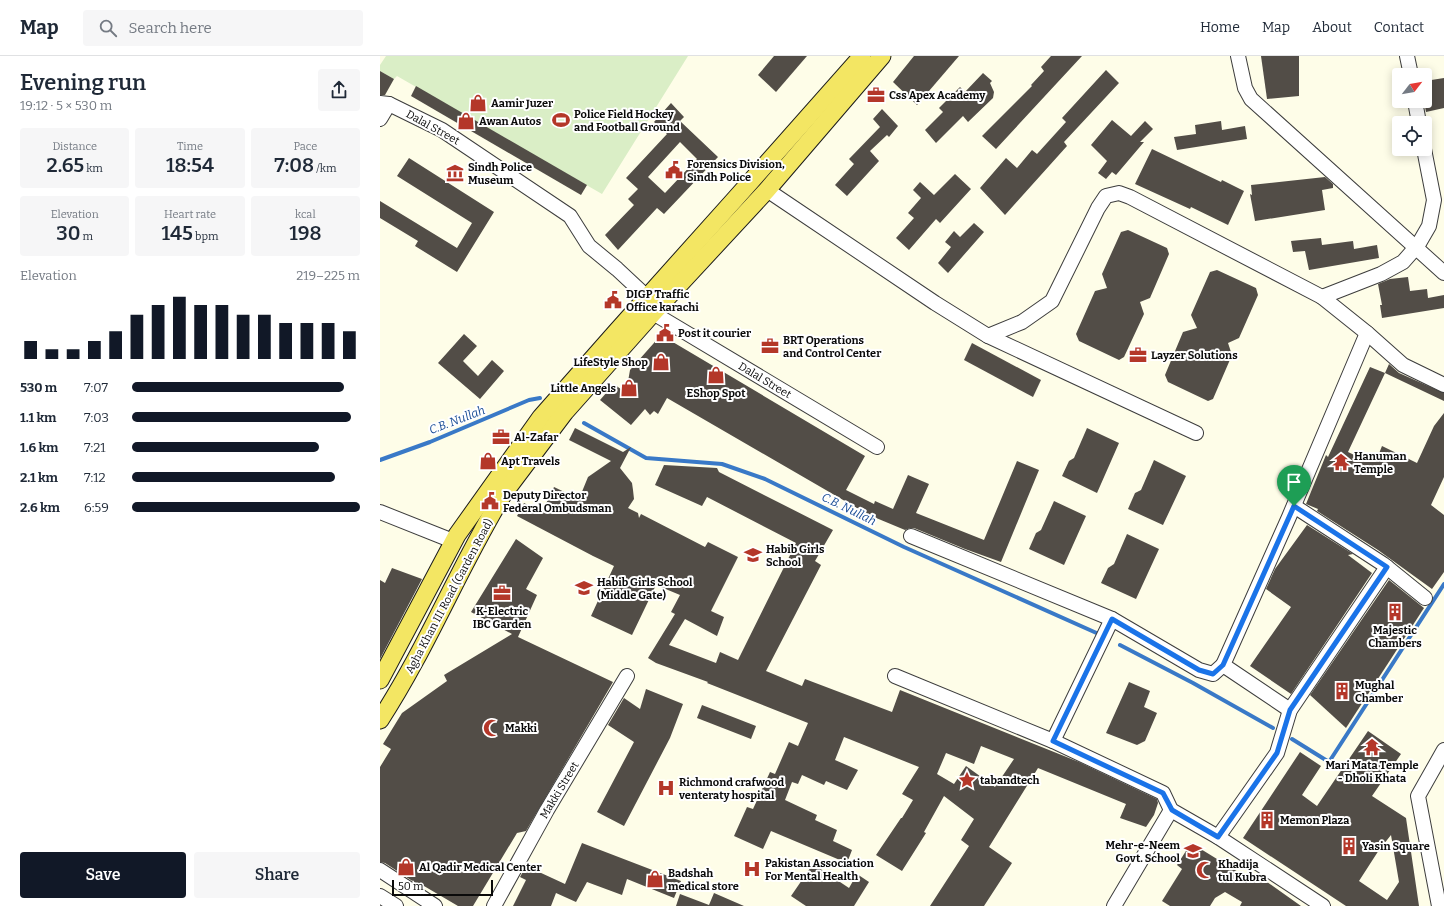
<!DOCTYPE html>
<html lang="en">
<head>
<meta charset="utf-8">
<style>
	body { margin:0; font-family:Bitter,serif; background:#f6f6f7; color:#1f2937; height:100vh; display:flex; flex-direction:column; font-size:15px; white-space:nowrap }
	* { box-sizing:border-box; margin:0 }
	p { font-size:13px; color:#747a83 }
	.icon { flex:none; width:22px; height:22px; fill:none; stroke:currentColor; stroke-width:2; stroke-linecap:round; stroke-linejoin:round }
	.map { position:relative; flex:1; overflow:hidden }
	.sheet { display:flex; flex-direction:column; background:#fff; width:380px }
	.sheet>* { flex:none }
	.needle { width:26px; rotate:59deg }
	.fabs { position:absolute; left:1012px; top:12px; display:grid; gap:8px }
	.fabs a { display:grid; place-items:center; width:40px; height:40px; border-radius:4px; background:#fff; box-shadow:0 2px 10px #0003; font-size:20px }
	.scale { position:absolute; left:12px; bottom:10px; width:101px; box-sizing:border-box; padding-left:4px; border:2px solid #0a0a0a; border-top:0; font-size:11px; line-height:14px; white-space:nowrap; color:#0a0a0a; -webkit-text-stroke:3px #fff; paint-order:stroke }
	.pin { position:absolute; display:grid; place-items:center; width:34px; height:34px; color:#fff; margin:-41px -17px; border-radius:50% 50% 50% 0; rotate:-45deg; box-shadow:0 0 4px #0007 }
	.pin .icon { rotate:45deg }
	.round { display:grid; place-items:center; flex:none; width:42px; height:42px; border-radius:4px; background:#f6f6f7 }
	.headline { display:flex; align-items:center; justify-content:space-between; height:68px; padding:0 20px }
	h1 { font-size:22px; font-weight:600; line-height:30px }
	.stats { display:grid; grid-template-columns:repeat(3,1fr); gap:6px; height:68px; padding:4px 20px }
	.stats div { display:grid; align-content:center; border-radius:4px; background:#f6f6f7; text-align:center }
	.stats b { font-size:20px; font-weight:600 }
	.stats small { font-size:11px; font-weight:400 }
	.stats p { font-size:11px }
	.chart { height:112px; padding:8px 20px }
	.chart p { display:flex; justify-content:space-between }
	.chart svg { width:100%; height:72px; margin-top:4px; stroke:#111827; stroke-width:6 }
	.button { display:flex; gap:8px; margin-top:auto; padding:8px 20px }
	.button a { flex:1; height:46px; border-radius:4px; background:#111827; color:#fff; font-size:16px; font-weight:600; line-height:46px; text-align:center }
	.button a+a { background:#f6f6f7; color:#1f2937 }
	ul { padding:0 20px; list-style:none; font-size:13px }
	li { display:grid; grid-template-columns:64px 48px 1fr; align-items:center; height:30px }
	li i { height:10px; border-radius:5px; background:#111827 }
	header { display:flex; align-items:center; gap:24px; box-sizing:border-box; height:56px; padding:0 20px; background:#fff; border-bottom:1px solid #e0e1e3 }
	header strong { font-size:19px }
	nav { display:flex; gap:22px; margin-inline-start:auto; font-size:14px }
	.search { width:280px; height:36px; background:#f6f6f7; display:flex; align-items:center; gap:10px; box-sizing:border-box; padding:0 14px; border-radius:4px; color:#747a83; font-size:15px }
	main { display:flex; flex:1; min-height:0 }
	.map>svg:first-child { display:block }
	.pitch { fill:#daeec6 }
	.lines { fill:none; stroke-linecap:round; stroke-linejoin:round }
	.stream { stroke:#3979c7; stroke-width:4 }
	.building { fill:#524d47; fill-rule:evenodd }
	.minor-casing { stroke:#3d3d3d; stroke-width:16 }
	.major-casing { stroke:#1b1b1b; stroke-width:19 }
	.minor { stroke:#fff; stroke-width:14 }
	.major { stroke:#f3e663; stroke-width:17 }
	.route-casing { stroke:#fff; stroke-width:8 }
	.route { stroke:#1a73e8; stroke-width:5 }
	.labels { text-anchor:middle; stroke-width:4; stroke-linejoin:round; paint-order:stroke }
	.poi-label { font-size:11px; font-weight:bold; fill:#0a0a0a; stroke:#fff; text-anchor:start }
	.street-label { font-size:11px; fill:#0a0a0a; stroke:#fff }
	.water-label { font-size:12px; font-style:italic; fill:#1a4d96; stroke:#fff }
</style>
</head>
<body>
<header>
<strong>Map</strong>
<div class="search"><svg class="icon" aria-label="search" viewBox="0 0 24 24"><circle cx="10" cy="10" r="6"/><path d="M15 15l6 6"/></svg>Search here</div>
<nav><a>Home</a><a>Map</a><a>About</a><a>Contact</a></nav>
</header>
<main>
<section class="sheet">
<div class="headline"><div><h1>Evening run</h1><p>19:12 · 5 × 530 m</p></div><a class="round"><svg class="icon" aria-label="share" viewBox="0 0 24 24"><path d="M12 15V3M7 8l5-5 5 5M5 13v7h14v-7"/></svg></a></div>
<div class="stats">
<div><p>Distance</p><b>2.65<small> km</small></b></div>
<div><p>Time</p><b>18:54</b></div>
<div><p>Pace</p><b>7:08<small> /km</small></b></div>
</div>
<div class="stats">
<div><p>Elevation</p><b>30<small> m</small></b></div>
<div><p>Heart rate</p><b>145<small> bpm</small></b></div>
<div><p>kcal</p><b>198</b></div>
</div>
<div class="chart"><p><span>Elevation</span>219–225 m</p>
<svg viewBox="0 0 160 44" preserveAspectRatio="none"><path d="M5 44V33M15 44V38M25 44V38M35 44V33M45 44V27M55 44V17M65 44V11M75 44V6M85 44V11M95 44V11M105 44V17M115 44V17M125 44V22M135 44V22M145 44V22M155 44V27"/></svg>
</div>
<ul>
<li><b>530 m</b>7:07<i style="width:93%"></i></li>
<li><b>1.1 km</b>7:03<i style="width:96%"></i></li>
<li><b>1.6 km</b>7:21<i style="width:82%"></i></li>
<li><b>2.1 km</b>7:12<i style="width:89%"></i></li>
<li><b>2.6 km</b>6:59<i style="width:100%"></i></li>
</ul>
<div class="button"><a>Save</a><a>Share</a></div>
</section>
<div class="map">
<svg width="1064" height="850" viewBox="0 0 1064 850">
	<rect width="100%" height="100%" fill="#fefde8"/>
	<polygon class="pitch" points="6,0 308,0 222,138 17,20 14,23 0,15 0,9"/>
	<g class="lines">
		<g class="stream">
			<polyline points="204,367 266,402 342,408 385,423 524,491 721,579"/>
			<polyline points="0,404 50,386 149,344 160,342"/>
			<polyline points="740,589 813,627 893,672"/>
			<polyline points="912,683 949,706 1064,528"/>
		</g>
	</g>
	<g class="building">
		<polygon points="394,0 427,0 396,36 378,19"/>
		<polygon points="534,0 579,0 537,49 513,26"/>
		<polygon points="671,0 702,0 616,93 602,80 652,30 651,29 664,15 661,11"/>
		<polygon points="881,0 919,0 919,40 887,43"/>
		<polygon points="726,14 739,27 684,86 687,90 625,159 600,132 626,102 637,112 652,94 657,98 686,66 682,62"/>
		<polygon points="0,15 14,23 5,39 0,39"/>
		<polygon points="603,17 612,25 610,27 614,36 613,42 588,66 583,60 556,87 545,74 563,56 559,52 580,31 585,36"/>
		<polygon points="1064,22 1064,52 1046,56 1044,45 1045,45 1045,25"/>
		<polygon points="36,30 207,129 201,139 31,40"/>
		<path d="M 291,47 L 304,61 L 300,65 L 338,101 L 284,158 L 277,152 L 238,194 L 225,179 L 254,149 L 248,143 L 258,133 L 246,122 L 287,78 L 274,66 ZM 300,86 L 317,103 L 285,137 L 268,121 Z"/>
		<polygon points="502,53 518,70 509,81 507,79 490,95 499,105 467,140 455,129 474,108 469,103 500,71 493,63"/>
		<polygon points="732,64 751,80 765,65 773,73 760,86 764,86 736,119 732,116 726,123 718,117 727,105 711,89"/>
		<polygon points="841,65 842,74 865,70 867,83 797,94 794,81 816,78 815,69"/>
		<polygon points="772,93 841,126 842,124 864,135 848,169 811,151 810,153 755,128"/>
		<polygon points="29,102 114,156 77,216 35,190 38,185 0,162 0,145 77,192 92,167 17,120"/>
		<polygon points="575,118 591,133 560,167 556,163 529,194 516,182 534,162 528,157 541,142 533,134 540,126 554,139"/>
		<polygon points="945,121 953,128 953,132 942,134 945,154 875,165 870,138 872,139 871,129"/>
		<polygon points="594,167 604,176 568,217 558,207 571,191 565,186 574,175 580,181"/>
		<polygon points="748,174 787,192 789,198 770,242 760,246 764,258 744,301 739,304 699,285 696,278 715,235 727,232 722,218 741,176"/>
		<polygon points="941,182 942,189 973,185 974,193 997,189 999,202 929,214 925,195 913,196 911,185"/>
		<polygon points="837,214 876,232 878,239 859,282 848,287 852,299 833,343 828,345 788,326 785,319 803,276 817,272 811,259 830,216"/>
		<polygon points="1028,221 1030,235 1047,233 1048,242 1064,239 1064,252 1002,262 1000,249 1002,249 998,228 1010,223"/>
		<polygon points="84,278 97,290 83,305 98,320 112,304 124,315 100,343 58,307"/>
		<polygon points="281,279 485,400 466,434 494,448 495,445 513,453 528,419 549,428 536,457 604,484 637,405 659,414 621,506 585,493 534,472 530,472 525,474 489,459 287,342 278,358 274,355 270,359 265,353 251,369 220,344 234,328 246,337 250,314"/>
		<polygon points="592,287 661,324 653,341 584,304"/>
		<polygon points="1009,308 1019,317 1064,337 1064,345 1005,317"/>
		<polygon points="990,311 1005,317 968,396 989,406 998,400 1002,390 1037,407 1054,370 1064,357 1064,421 1051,449 1064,459 1064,516 1052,533 998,494 937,455 938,453 926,448 946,399 948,401"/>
		<path d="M 195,372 L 243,396 L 251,391 L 240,412 L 252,427 L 253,434 L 254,443 L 248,452 L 258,457 L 259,462 L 261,458 L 325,491 L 328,486 L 358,501 L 331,555 L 344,561 L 337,580 L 305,563 L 289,589 L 336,607 L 340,596 L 358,604 L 416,487 L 327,441 L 322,450 L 275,429 L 284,409 L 337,412 L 339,416 L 453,474 L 435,505 L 441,509 L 386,615 L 422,630 L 425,623 L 512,656 L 520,634 L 699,706 L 777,743 L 778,747 L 774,759 L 766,771 L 740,762 L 746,748 L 658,712 L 609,791 L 632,807 L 604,850 L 550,850 L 589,790 L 581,784 L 594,763 L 564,740 L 544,776 L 546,777 L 522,815 L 496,799 L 521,762 L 522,762 L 533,744 L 522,738 L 539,711 L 464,681 L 455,704 L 478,714 L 467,734 L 446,725 L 444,729 L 422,719 L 418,728 L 412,726 L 405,744 L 437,759 L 435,764 L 457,774 L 453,785 L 472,794 L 467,807 L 391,775 L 383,793 L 354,780 L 367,751 L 373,753 L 390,716 L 395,718 L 409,686 L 418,690 L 428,667 L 327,627 L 328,626 L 276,607 L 268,602 L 295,558 L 291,556 L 300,539 L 276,529 L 252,579 L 211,560 L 234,510 L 213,500 L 137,460 L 144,447 L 162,456 L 174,431 L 199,443 L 208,421 L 231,405 L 189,384 ZM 601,690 L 634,703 L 615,731 L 586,710 L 574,728 L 557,718 L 566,697 L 594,708 Z"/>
		<polygon points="707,372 739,387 717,437 682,420 689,405 694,402"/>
		<polygon points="774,404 806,420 783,469 748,453 755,437 761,434"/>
		<polygon points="674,445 706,460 684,509 649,493 656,477 661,474"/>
		<polygon points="927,469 973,498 968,499 992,517 911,638 870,610 911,551 886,533 895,513"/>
		<polygon points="747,478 779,493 756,543 721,527 728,512 734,508"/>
		<polygon points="136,483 163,502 146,533 157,539 138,581 233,626 146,775 137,777 93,850 78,850 44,830 43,832 5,807 0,806 0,711 11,693 3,688 22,657 67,625 64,619 132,578 91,556"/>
		<polygon points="12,512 42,523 0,603 0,524 5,527"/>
		<polygon points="1009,524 1044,552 966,672 930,639"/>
		<polygon points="749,626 770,635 764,651 777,657 765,685 757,689 726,677"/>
		<polygon points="266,633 303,648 290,682 244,770 217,756 254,686 228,669 244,642 260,653"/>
		<polygon points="322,649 376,670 371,683 317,662"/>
		<path d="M 988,675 L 1021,698 L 992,740 L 1026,762 L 1039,850 L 966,850 L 863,782 L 920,696 L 941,710 L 922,739 L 937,750 ZM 1011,779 L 1019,826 L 1007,844 L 979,825 L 999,794 Z"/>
		<polygon points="202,787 301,825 294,842 247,823 242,839 207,826 196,846 176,837 171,850 133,850 146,824 140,821 146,810 185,828"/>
		<polygon points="811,787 876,827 880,821 921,850 860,850 862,846 845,836 835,842 830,850 790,850 782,845 802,813 797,809"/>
		<polygon points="433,808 469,832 477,818 489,826 474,850 426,850 411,840"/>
		<polygon points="334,837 364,850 296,850 300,838 329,849"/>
	</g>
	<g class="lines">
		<g class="minor-casing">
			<g id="minor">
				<polyline points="858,0 865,32 871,43 1064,217"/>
				<polyline points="1027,0 1031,19"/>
				<polyline points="1035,45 1039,67"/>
				<polyline points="0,47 9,48 62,74 190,160 209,190 237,213 267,241"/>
				<polyline points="0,63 9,48"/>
				<polyline points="387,134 555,247 608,280 642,266 672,245 718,152 726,140 739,137 750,141 942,241 987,277 1023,309 1064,329"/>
				<polyline points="942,241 1001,218 1023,206 1038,189 1049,170 1054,144 1044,93"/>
				<polyline points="273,257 497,391"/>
				<polyline points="608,280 816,377"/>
				<polyline points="914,450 1003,508 1045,542"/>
				<polyline points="0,456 73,485"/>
				<polyline points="531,480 732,563 819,614 833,618 843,609"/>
				<polyline points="515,620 673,685 783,737 791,754 838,781 943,850"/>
				<polyline points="910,654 843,609 909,461 987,277"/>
				<polyline points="673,685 732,563"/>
				<polyline points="838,781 897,697 910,654 1007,511"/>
				<polyline points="0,814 55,850"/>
				<polyline points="0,840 16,850"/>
				<polyline points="114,850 167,754 247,620"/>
				<polyline points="734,850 791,754"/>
				<polyline points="1059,850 1038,740 1064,694"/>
			</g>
		</g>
		<g class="major-casing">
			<g id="major">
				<polyline points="0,624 77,479 161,361 236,276 356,142 482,0"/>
				<path d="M 0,664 C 47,592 79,511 124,437 L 185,356 L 273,257 L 387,134 L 502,0"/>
			</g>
		</g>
		<use href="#minor" class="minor"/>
		<use href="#major" class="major"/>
	</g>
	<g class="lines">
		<g class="route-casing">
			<polygon id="route" points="914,450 1007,511 910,654 897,697 838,781 792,754 783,737 673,685 732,563 819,614 833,618 843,609"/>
		</g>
		<use href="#route" class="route"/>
	</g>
	<defs>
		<g id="office-bare" transform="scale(1.38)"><path d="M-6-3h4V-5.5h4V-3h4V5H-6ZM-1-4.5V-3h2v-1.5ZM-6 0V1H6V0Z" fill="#b43729" stroke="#fff" stroke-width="2.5" paint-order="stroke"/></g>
		<g id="shop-bare" transform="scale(1.38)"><path d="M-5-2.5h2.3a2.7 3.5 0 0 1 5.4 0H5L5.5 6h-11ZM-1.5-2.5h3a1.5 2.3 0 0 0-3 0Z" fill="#b43729" stroke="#fff" stroke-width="2.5" paint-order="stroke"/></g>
		<g id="stadium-bare" transform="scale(1.38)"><path d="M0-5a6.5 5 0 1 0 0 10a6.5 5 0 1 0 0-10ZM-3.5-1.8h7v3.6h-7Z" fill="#b43729" stroke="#fff" stroke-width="2.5" paint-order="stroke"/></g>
		<g id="civic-bare" transform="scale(1.38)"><path d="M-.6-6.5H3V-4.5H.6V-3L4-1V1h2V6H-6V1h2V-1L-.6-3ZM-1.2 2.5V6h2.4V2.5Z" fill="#b43729" stroke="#fff" stroke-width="2.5" paint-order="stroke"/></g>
		<g id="museum-bare" transform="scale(1.38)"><path d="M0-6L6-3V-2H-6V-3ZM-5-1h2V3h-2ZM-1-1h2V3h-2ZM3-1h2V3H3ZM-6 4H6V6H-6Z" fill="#b43729" stroke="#fff" stroke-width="2.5" paint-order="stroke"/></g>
		<g id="temple-bare" transform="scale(1.38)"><path d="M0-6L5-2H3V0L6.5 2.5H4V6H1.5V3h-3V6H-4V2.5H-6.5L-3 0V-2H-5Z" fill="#b43729" stroke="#fff" stroke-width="2.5" paint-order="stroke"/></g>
		<g id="school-bare" transform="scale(1.38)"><path d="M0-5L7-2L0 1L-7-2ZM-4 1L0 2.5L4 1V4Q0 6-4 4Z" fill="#b43729" stroke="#fff" stroke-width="2.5" paint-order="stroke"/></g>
		<g id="building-bare" transform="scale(1.38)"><path d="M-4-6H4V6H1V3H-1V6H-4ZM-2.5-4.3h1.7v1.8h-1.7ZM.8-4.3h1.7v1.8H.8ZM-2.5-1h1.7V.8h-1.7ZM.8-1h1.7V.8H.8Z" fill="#b43729" stroke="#fff" stroke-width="2.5" paint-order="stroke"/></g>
		<g id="mosque-bare" transform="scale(1.38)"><path d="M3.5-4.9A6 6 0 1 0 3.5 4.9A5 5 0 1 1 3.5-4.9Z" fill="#b43729" stroke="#fff" stroke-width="2.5" paint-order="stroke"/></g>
		<g id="sight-bare" transform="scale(1.38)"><path d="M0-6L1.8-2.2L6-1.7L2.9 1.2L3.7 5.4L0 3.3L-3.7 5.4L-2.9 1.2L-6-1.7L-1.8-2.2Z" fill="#b43729" stroke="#fff" stroke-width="2.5" paint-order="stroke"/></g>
		<g id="hospital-bare" transform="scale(1.38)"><path d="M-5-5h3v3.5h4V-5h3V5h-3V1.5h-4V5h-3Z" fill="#b43729" stroke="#fff" stroke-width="2.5" paint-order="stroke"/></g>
	</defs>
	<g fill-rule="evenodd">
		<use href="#office-bare" x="496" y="39"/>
		<use href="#shop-bare" x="98" y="47"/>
		<use href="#stadium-bare" x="181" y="64"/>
		<use href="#shop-bare" x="86" y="65"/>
		<use href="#civic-bare" x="294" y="114"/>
		<use href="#museum-bare" x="75" y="117"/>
		<use href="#civic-bare" x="233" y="244"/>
		<use href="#civic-bare" x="285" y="277"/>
		<use href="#office-bare" x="390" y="290"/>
		<use href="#office-bare" x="758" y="299"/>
		<use href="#shop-bare" x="281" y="306"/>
		<use href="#shop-bare" x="336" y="319"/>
		<use href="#shop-bare" x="249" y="332"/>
		<use href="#office-bare" x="121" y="381"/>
		<use href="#shop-bare" x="108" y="405"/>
		<use href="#temple-bare" x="961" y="406"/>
		<use href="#civic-bare" x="110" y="445"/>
		<use href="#school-bare" x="373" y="499"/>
		<use href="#school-bare" x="204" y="532"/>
		<use href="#office-bare" x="122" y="537"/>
		<use href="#building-bare" x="1015" y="556"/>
		<use href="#building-bare" x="962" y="635"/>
		<use href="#mosque-bare" x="112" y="672"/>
		<use href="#temple-bare" x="992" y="691"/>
		<use href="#sight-bare" x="587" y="724"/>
		<use href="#hospital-bare" x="286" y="732"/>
		<use href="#building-bare" x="887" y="764"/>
		<use href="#building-bare" x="969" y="790"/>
		<use href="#school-bare" x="813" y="795"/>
		<use href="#shop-bare" x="26" y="811"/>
		<use href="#hospital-bare" x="372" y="813"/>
		<use href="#mosque-bare" x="825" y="814"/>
		<use href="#shop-bare" x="275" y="823"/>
	</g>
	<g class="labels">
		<g class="poi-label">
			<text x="509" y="43">Css Apex Academy</text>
			<text x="111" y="51">Aamir Juzer</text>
			<text x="194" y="62">Police Field Hockey<tspan x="194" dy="13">and Football Ground</tspan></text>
			<text x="99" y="69">Awan Autos</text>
			<text x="307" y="112">Forensics Division,<tspan x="307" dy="13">Sindh Police</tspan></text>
			<text x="88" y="115">Sindh Police<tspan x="88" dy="13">Museum</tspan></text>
			<text x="246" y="242">DIGP Traffic<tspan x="246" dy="13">Office karachi</tspan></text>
			<text x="298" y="281">Post it courier</text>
			<text x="403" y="288">BRT Operations<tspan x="403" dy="13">and Control Center</tspan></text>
			<text x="771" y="303">Layzer Solutions</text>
			<text x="268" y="310" text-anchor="end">LifeStyle Shop</text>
			<text x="236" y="336" text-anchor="end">Little Angels</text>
			<text x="336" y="341" text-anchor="middle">EShop Spot</text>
			<text x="134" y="385">Al-Zafar</text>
			<text x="974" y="404">Hanuman<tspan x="974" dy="13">Temple</tspan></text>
			<text x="121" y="409">Apt Travels</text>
			<text x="123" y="443">Deputy Director<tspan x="123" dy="13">Federal Ombudsman</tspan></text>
			<text x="386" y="497">Habib Girls<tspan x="386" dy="13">School</tspan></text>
			<text x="217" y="530">Habib Girls School<tspan x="217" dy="13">(Middle Gate)</tspan></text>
			<text x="122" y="559" text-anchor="middle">K-Electric<tspan x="122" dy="13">IBC Garden</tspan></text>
			<text x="1015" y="578" text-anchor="middle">Majestic<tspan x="1015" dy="13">Chambers</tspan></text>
			<text x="975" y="633">Mughal<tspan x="975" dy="13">Chamber</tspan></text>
			<text x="125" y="676">Makki</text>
			<text x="992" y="713" text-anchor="middle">Mari Mata Temple<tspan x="992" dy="13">- Dholi Khata</tspan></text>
			<text x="600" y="728">tabandtech</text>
			<text x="299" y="730">Richmond crafwood<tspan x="299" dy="13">venteraty hospital</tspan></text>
			<text x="900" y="768">Memon Plaza</text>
			<text x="800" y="793" text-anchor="end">Mehr-e-Neem<tspan x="800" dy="13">Govt. School</tspan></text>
			<text x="982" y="794">Yasin Square</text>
			<text x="385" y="811">Pakistan Association<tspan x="385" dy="13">For Mental Health</tspan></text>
			<text x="838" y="812">Khadija<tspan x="838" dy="13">tul Kubra</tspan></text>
			<text x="39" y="815">Al Qadir Medical Center</text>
			<text x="288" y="821">Badshah<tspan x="288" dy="13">medical store</tspan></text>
		</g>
		<g class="street-label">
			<text transform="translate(53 71) rotate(29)" y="4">Dalal Street</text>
			<text transform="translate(385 324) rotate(31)" y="4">Dalal Street</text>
			<text transform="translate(69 540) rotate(-62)" y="4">Agha Khan III Road (Garden Road)</text>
			<text transform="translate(179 734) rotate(-59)" y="4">Makki Street</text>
		</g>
		<g class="water-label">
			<text transform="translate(77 364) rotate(-21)" y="4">C.B. Nullah</text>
			<text transform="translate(469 453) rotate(26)" y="4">C.B. Nullah</text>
		</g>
	</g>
</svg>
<div class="fabs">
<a><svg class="needle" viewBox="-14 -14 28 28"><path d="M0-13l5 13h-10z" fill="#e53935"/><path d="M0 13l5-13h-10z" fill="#747a83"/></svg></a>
<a><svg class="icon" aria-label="locate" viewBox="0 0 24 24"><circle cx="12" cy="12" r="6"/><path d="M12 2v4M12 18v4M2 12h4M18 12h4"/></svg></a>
</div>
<div class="scale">50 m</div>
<div class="pin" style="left:914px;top:450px;background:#1e9e55"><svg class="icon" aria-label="arrive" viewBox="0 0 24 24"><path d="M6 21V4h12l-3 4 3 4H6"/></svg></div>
</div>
</main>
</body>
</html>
